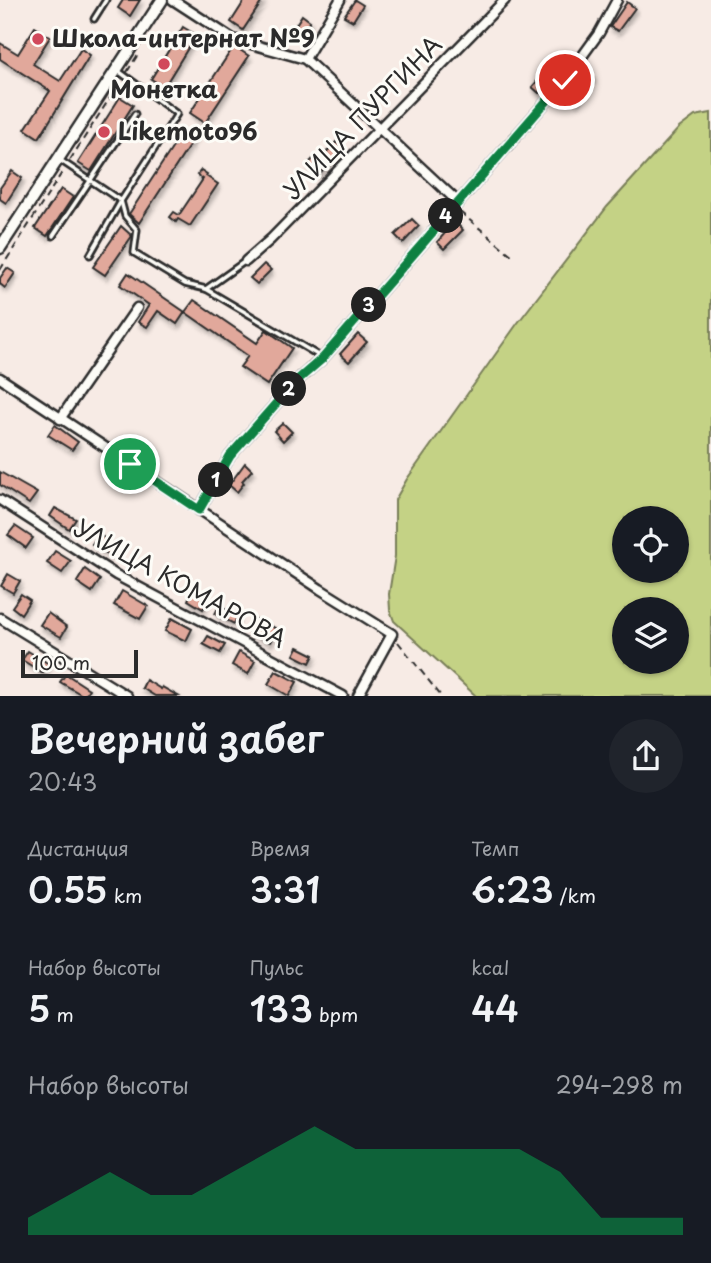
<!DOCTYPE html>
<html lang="ru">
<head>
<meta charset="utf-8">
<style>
	body { margin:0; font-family:"Playpen Sans",sans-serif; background:#20242c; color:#f1f3f6; height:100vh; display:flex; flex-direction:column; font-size:26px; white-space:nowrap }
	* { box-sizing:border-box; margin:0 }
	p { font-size:23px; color:#9ea1a6 }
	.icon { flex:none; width:38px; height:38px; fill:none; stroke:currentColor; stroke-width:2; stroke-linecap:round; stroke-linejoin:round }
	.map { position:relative; height:696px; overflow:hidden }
	.panel { display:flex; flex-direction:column; background:#171b24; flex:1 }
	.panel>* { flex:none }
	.tools { position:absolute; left:612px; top:506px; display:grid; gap:14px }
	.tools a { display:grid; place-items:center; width:77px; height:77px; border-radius:50%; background:#171b24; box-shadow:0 2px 5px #0004; font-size:35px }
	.scale { position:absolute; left:21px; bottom:18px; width:117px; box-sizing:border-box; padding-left:7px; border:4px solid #2b2b2b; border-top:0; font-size:19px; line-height:24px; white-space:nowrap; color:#2b2b2b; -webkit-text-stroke:5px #fdfcf7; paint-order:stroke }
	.pin { position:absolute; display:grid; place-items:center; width:60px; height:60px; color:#fff; margin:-30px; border:4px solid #fff; border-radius:50%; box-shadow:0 2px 7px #0007 }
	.km { position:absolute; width:35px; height:35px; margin:-18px; border-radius:50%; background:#222; color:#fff; font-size:19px; line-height:35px; text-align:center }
	.round { display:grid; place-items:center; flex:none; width:74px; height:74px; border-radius:37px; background:#20242c }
	.head { display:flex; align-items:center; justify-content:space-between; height:119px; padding:0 28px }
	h1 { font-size:38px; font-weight:600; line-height:52px }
	.stats { display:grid; grid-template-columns:repeat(3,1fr); gap:10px; height:119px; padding:7px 28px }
	.stats div { display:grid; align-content:center }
	.stats b { font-size:35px; font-weight:600 }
	.stats small { font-size:19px; font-weight:400 }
	.stats p { font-size:19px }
	.chart { height:196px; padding:14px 28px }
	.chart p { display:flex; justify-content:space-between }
	.chart svg { width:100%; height:126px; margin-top:7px; fill:#0b8043; opacity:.7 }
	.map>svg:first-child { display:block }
	.green { fill:#c4d285; stroke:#787e58; stroke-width:2; fill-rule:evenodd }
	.building { fill:#e1a89b; stroke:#2b2b2b; stroke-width:2; filter:url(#shadow) }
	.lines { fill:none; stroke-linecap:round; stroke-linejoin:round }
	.service-casing { stroke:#2b2b2b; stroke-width:9 }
	.minor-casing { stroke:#2b2b2b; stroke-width:13 }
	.tertiary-casing { stroke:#2b2b2b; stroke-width:15 }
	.path { stroke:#2b2b2b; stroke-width:2; stroke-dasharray:7 5; stroke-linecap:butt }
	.service { stroke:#fdfcf7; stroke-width:3.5 }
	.minor { stroke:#fdfcf7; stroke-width:8 }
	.tertiary { stroke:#fdfcf7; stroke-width:10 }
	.route-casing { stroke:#fff; stroke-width:14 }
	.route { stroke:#0b8043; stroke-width:9 }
	.poi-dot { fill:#d1495b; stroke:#fdfcf7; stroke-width:2.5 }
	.labels { text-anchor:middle; stroke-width:6; stroke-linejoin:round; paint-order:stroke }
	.poi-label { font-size:24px; font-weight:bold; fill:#2b2b2b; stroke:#fdfcf7; text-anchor:start }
	.street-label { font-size:24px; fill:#2b2b2b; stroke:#fdfcf7 }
</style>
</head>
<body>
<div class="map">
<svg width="711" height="696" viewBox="0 0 711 696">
	<defs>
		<filter id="shadow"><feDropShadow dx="2" dy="4" stdDeviation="2" flood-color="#0004"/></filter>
	</defs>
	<rect width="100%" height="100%" fill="#f7ebe5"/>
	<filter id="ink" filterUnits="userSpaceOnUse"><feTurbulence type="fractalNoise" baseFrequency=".0143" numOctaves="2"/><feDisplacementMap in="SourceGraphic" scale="14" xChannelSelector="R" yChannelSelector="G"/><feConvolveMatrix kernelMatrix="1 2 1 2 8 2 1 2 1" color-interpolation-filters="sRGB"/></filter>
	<g filter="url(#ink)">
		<path class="green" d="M 711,113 L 711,696 L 476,696 L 394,621 L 390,610 L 389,594 L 395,556 L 395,500 L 407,479 L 517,324 L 607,207 L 679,128 L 695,116 ZM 625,518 L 677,518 L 677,570 L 625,570 ZM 625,609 L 677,609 L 677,662 L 625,662 Z"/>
		<g class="building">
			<polygon points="123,0 140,0 130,16 118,8"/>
			<polygon points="245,0 263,0 243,30 231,22"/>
			<polygon points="355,0 363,5 353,21 344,16"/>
			<polygon points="627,2 635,8 618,31 610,27"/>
			<polygon points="302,15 310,21 301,34 293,29"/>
			<polygon points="35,27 50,37 33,64 60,81 81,49 90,55 39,138 25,129 50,91 0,59 0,43 18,54"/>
			<polygon points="183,27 196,35 164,87 151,79"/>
			<polygon points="234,46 249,56 205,123 190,113"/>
			<polygon points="550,67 557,74 539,93 532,87"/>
			<polygon points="584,70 593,78 581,91 582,93 577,101 567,94"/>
			<polygon points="120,97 133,105 91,171 78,163"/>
			<polygon points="184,130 195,137 139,223 129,214"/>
			<polygon points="336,142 343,149 318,175 307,165 314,158 317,162"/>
			<polygon points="201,170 207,174 206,176 218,184 190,226 178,219 176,222 170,217 174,212 179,215 203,179 197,175"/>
			<polygon points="12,171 22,178 6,203 0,199 0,188"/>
			<polygon points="61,189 73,197 47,236 35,228"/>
			<polygon points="412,219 419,226 403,243 395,235"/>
			<polygon points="455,222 463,230 444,249 437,242"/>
			<polygon points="121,226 132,236 105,275 93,267"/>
			<polygon points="264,264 271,270 257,284 250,278"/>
			<polygon points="7,268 15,273 5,288 0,284 0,278"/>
			<polygon points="128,273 185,312 177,324 158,311 147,327 138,322 149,305 120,285"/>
			<polygon points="194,300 257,343 266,330 292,348 267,385 240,367 248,356 185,312"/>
			<polygon points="358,334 367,342 349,362 340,354"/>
			<polygon points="283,423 292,432 283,441 274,431"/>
			<polygon points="55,425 78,442 72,450 48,435"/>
			<polygon points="245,463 252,470 242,481 244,483 237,492 229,485"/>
			<polygon points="0,472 37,493 29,504 0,485"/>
			<polygon points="55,508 76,519 69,529 50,516"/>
			<polygon points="15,526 33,538 26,548 8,535"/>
			<polygon points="99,534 116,548 111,556 92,544"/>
			<polygon points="55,551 71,561 62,573 47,563"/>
			<polygon points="85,569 100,580 92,592 77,582"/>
			<polygon points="8,574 20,581 13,593 1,586"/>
			<polygon points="122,591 148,606 140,619 114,605"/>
			<polygon points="192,591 208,600 203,609 188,600"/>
			<polygon points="21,594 30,600 21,614 12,607"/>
			<polygon points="219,606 238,616 234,624 215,614"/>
			<polygon points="48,613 67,627 61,637 40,625"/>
			<polygon points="172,618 192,629 186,641 165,631"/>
			<polygon points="256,619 277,629 270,642 249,632"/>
			<polygon points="208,636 225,645 220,653 203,644"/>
			<polygon points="298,647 314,655 310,663 294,655"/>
			<polygon points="28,651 49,664 43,673 22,660"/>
			<polygon points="239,652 255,661 248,674 232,665"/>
			<polygon points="276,671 297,682 289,696 268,684"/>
			<polygon points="66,674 89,689 84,696 60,682"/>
			<polygon points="146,680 161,689 162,687 178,696 155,696 142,688"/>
		</g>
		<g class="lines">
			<g class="service-casing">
				<g id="service">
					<polyline points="94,19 106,0"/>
					<polyline points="60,160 121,201 125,216 137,230 134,253 185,284 206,289 244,262"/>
					<polyline points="53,236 135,114"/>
					<polyline points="90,255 121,201 177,114 117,70"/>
					<polyline points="206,289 321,357"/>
				</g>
			</g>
			<g class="minor-casing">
				<g id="minor">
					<polyline points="173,0 233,39 305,59 458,202"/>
					<polyline points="305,59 340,0"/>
					<polyline points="246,261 271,239 505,0"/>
					<polyline points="0,378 320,589 392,634 358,696"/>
					<polyline points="60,419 137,308"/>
					<polyline points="0,500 116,575 343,696"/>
					<polyline points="199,510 230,456 294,383 323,358 565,80 599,33 617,0"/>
					<polyline points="0,618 127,696"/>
				</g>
			</g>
			<g class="tertiary-casing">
				<polyline id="tertiary" points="0,248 162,0"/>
			</g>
			<g class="path">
				<polyline points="127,72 137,56"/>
				<polyline points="70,160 122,79"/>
				<polyline points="460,212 514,257"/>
				<polyline points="0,270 63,171"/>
				<polyline points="398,642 441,696"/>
			</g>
			<use href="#service" class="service"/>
			<use href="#minor" class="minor"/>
			<use href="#tertiary" class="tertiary"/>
		</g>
	</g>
	<g class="lines" filter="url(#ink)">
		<g class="route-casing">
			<polyline id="route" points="130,464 199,510 230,456 294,383 323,358 565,80"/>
		</g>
		<use href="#route" class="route"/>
	</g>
	<g class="poi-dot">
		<circle cx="38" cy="39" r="7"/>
		<circle cx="164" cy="64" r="7"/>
		<circle cx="104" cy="132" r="7"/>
	</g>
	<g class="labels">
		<g class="poi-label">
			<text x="52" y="47">Школа-интернат №9</text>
			<text x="164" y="98" text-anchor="middle">Монетка</text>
			<text x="118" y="140">Likemoto96</text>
		</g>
		<g class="street-label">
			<text transform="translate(363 118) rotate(-46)" y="8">УЛИЦА ПУРГИНА</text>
			<text transform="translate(180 584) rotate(29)" y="8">УЛИЦА КОМАРОВА</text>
		</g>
	</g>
</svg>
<div class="tools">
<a><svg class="icon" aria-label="locate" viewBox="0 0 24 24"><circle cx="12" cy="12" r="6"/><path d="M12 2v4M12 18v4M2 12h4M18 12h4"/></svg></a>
<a><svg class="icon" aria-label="layers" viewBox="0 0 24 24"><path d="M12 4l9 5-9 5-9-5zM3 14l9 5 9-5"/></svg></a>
</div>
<div class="scale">100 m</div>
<div class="pin" style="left:130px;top:464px;background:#1e9e55"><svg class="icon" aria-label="arrive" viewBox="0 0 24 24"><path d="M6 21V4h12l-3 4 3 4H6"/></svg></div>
<div class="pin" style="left:565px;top:80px;background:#d93025"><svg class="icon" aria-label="check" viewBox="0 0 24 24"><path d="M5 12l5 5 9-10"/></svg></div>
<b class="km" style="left:216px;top:480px">1</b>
<b class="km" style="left:289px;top:389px">2</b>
<b class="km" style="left:369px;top:305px">3</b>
<b class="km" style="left:446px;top:216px">4</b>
</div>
<section class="panel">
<div class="head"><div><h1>Вечерний забег</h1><p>20:43</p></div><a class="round"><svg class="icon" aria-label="share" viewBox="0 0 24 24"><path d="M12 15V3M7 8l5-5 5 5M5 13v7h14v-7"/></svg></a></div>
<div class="stats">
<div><p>Дистанция</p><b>0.55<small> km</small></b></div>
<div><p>Время</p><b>3:31</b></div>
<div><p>Темп</p><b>6:23<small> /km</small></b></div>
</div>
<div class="stats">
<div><p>Набор высоты</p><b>5<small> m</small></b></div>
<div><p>Пульс</p><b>133<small> bpm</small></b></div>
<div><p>kcal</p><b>44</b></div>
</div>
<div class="chart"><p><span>Набор высоты</span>294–298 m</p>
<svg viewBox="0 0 160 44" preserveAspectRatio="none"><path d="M0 44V38L10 30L20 22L30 30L40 30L50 22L60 14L70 6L80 14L90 14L100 14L110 14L120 14L130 22L140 38L150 38L160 38V44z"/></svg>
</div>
</section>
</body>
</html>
